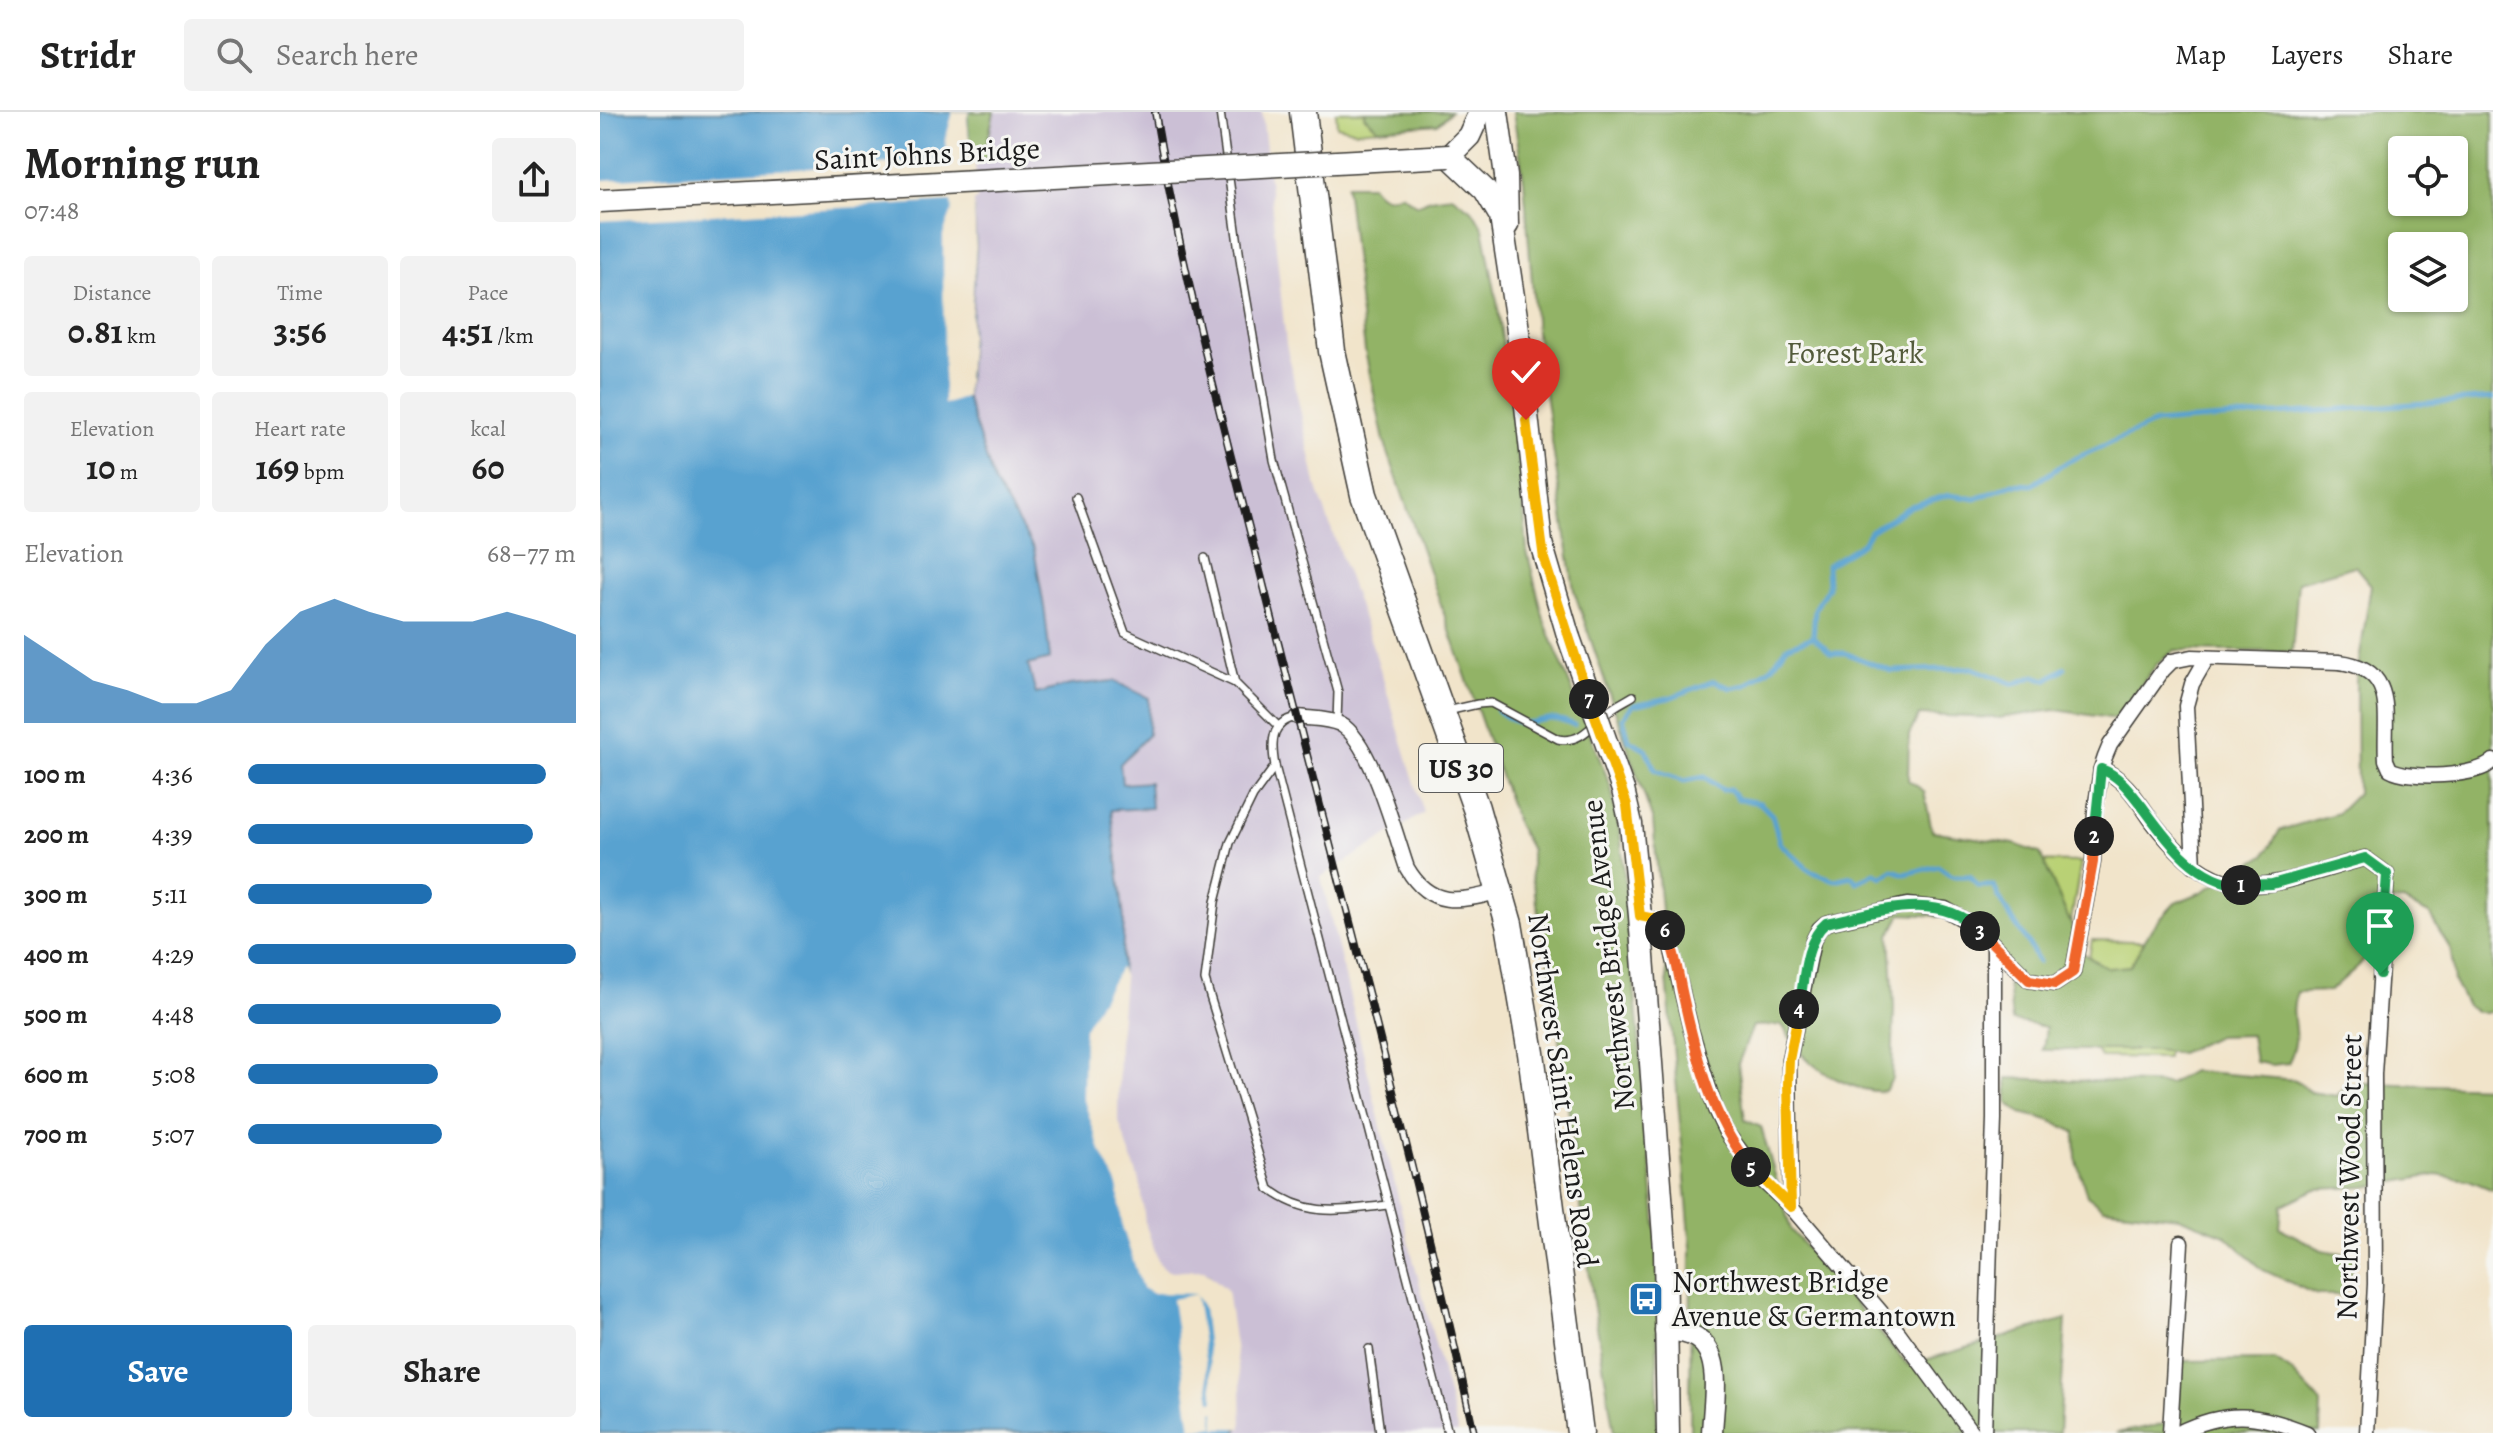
<!DOCTYPE html>
<html lang="en">
<head>
<meta charset="utf-8">
<style>
	body { margin:0; font-family:Alegreya,serif; background:#f2f2f2; color:#222; height:100vh; display:flex; flex-direction:column; font-size:30px; white-space:nowrap }
	* { box-sizing:border-box; margin:0 }
	p { font-size:26px; color:#767676 }
	.icon { flex:none; width:44px; height:44px; fill:none; stroke:currentColor; stroke-width:2; stroke-linecap:round; stroke-linejoin:round }
	.map { position:relative; flex:1; overflow:hidden }
	.drawer { display:flex; flex-direction:column; background:#fff; width:600px }
	.drawer>* { flex:none }
	.buttons { position:absolute; left:1788px; top:24px; display:grid; gap:16px }
	.buttons a { display:grid; place-items:center; width:80px; height:80px; border-radius:8px; background:#fff; box-shadow:0 2px 6px #0004; font-size:40px }
	.pin { position:absolute; display:grid; place-items:center; width:68px; height:68px; color:#fff; margin:-82px -34px; border-radius:50% 50% 50% 0; rotate:-45deg; box-shadow:0 0 8px #0007 }
	.pin .icon { rotate:45deg }
	.km { position:absolute; width:40px; height:40px; margin:-20px; border-radius:50%; background:#222; color:#fff; font-size:22px; line-height:40px; text-align:center }
	.round { display:grid; place-items:center; flex:none; width:84px; height:84px; border-radius:8px; background:#f2f2f2 }
	.headline { display:flex; align-items:center; justify-content:space-between; height:136px; padding:0 24px }
	h1 { font-size:44px; font-weight:600; line-height:60px }
	.figures { display:grid; grid-template-columns:repeat(3,1fr); gap:12px; height:136px; padding:8px 24px }
	.figures div { display:grid; align-content:center; border-radius:8px; background:#f2f2f2; text-align:center }
	.figures b { font-size:34px; font-weight:600 }
	.figures small { font-size:22px; font-weight:400 }
	.figures p { font-size:22px }
	.chart { height:224px; padding:16px 24px }
	.chart p { display:flex; justify-content:space-between }
	.chart svg { width:100%; height:144px; margin-top:8px; fill:#1f6fb2; opacity:.7 }
	.cta { display:flex; gap:16px; margin-top:auto; padding:16px 24px }
	.cta a { flex:1; height:92px; border-radius:8px; background:#1f6fb2; color:#fff; font-size:32px; font-weight:600; line-height:92px; text-align:center }
	.cta a+a { background:#f2f2f2; color:#222 }
	ul { padding:0 24px; list-style:none; font-size:26px }
	li { display:grid; grid-template-columns:128px 96px 1fr; align-items:center; height:60px }
	li i { height:20px; border-radius:10px; background:#1f6fb2 }
	header { display:flex; align-items:center; gap:48px; box-sizing:border-box; height:112px; padding:0 40px; background:#fff; border-bottom:2px solid #e0e0e0 }
	header strong { font-size:38px }
	nav { display:flex; gap:44px; margin-inline-start:auto; font-size:28px }
	.search { width:560px; height:72px; background:#f2f2f2; display:flex; align-items:center; gap:20px; box-sizing:border-box; padding:0 28px; border-radius:8px; color:#767676; font-size:30px }
	main { display:flex; flex:1; min-height:0 }
	.map>svg:first-child { display:block }
	.industrial { fill:#cbbfd5 }
	.green { fill:#b9d175; stroke:#6a7648; stroke-width:2 }
	.forest { fill:#92b366; stroke:#576841; stroke-width:2; fill-rule:evenodd }
	.water { fill:#59a2d0; stroke:#3a5f76; stroke-width:2 }
	.pier { fill:#f1e4ca; fill-rule:evenodd }
	.lines { fill:none; stroke-linecap:round; stroke-linejoin:round }
	.stream { stroke:#59a2d0; stroke-width:5 }
	.lane-casing { stroke:#3c3a36; stroke-width:10 }
	.street-casing { stroke:#3c3a36; stroke-width:17 }
	.secondary-casing { stroke:#3c3a36; stroke-width:23 }
	.primary-casing { stroke:#3c3a36; stroke-width:25 }
	.highway-casing { stroke:#3c3a36; stroke-width:29 }
	.lane { stroke:#fff; stroke-width:7 }
	.street { stroke:#fff; stroke-width:14 }
	.secondary { stroke:#fff; stroke-width:20 }
	.primary { stroke:#fff; stroke-width:22 }
	.highway { stroke:#fff; stroke-width:26 }
	.rail-casing { stroke:#1c1c1c; stroke-width:8 }
	.rail { stroke:#f6f6f2; stroke-width:5; stroke-dasharray:15; stroke-linecap:butt }
	.primary-bridge-casing { stroke:#3c3a36; stroke-width:25; stroke-linecap:butt }
	.primary-bridge { stroke:#fff; stroke-width:22 }
	.split-1-casing { stroke:#fff; stroke-width:16 }
	.split-2-casing { stroke:#fff; stroke-width:16 }
	.split-3-casing { stroke:#fff; stroke-width:16 }
	.split-4-casing { stroke:#fff; stroke-width:16 }
	.split-5-casing { stroke:#fff; stroke-width:16 }
	.split-6-casing { stroke:#fff; stroke-width:16 }
	.split-7-casing { stroke:#fff; stroke-width:16 }
	.split-8-casing { stroke:#fff; stroke-width:16 }
	.split-1 { stroke:#22a559; stroke-width:10 }
	.split-2 { stroke:#22a559; stroke-width:10 }
	.split-3 { stroke:#f0652b; stroke-width:10 }
	.split-4 { stroke:#22a559; stroke-width:10 }
	.split-5 { stroke:#f5b400; stroke-width:10 }
	.split-6 { stroke:#f0652b; stroke-width:10 }
	.split-7 { stroke:#f5b400; stroke-width:10 }
	.split-8 { stroke:#f5b400; stroke-width:10 }
	.labels { text-anchor:middle; stroke-width:6; stroke-linejoin:round; paint-order:stroke }
	.shield { fill:#f6f6f2; stroke:#5d5d5c; stroke-width:2 }
	.shield-label { font-size:28px; font-weight:bold; fill:#1c1c1c }
	.street-label { font-size:30px; fill:#1c1c1c; stroke:#f6f6f2 }
	.park-label { font-size:30px; fill:#535b3b; stroke:#f6f6f2 }
	.poi-label { font-size:30px; fill:#1c1c1c; stroke:#f6f6f2; text-anchor:start }
</style>
</head>
<body>
<header>
<strong>Stridr</strong>
<div class="search"><svg class="icon" aria-label="search" viewBox="0 0 24 24"><circle cx="10" cy="10" r="6"/><path d="M15 15l6 6"/></svg>Search here</div>
<nav><a>Map</a><a>Layers</a><a>Share</a></nav>
</header>
<main>
<section class="drawer">
<div class="headline"><div><h1>Morning run</h1><p>07:48</p></div><a class="round"><svg class="icon" aria-label="share" viewBox="0 0 24 24"><path d="M12 15V3M7 8l5-5 5 5M5 13v7h14v-7"/></svg></a></div>
<div class="figures">
<div><p>Distance</p><b>0.81<small> km</small></b></div>
<div><p>Time</p><b>3:56</b></div>
<div><p>Pace</p><b>4:51<small> /km</small></b></div>
</div>
<div class="figures">
<div><p>Elevation</p><b>10<small> m</small></b></div>
<div><p>Heart rate</p><b>169<small> bpm</small></b></div>
<div><p>kcal</p><b>60</b></div>
</div>
<div class="chart"><p><span>Elevation</span>68–77 m</p>
<svg viewBox="0 0 160 44" preserveAspectRatio="none"><path d="M0 44V17L10 24L20 31L30 34L40 38L50 38L60 34L70 20L80 10L90 6L100 10L110 13L120 13L130 13L140 10L150 13L160 17V44z"/></svg>
</div>
<ul>
<li><b>100 m</b>4:36<i style="width:91%"></i></li>
<li><b>200 m</b>4:39<i style="width:87%"></i></li>
<li><b>300 m</b>5:11<i style="width:56%"></i></li>
<li><b>400 m</b>4:29<i style="width:100%"></i></li>
<li><b>500 m</b>4:48<i style="width:77%"></i></li>
<li><b>600 m</b>5:08<i style="width:58%"></i></li>
<li><b>700 m</b>5:07<i style="width:59%"></i></li>
</ul>
<div class="cta"><a>Save</a><a>Share</a></div>
</section>
<div class="map">
<svg width="1893" height="1321" viewBox="0 0 1893 1321">
	<rect width="100%" height="100%" fill="#f6f6f2"/>
	<filter id="ink" filterUnits="userSpaceOnUse"><feTurbulence type="fractalNoise" baseFrequency=".0125" numOctaves="2"/><feDisplacementMap in="SourceGraphic" scale="16" xChannelSelector="R" yChannelSelector="G"/><feConvolveMatrix kernelMatrix="1 2 1 2 8 2 1 2 1" color-interpolation-filters="sRGB"/></filter>
	<filter id="wash" filterUnits="userSpaceOnUse"><feTurbulence type="fractalNoise" baseFrequency=".006" numOctaves="4" result="noise"/><feDisplacementMap in="SourceGraphic" scale="32" xChannelSelector="R" yChannelSelector="G"/><feGaussianBlur stdDeviation="1.8" result="paint"/><feColorMatrix in="noise" values="0 0 0 0 0 0 0 0 0 0 0 0 0 0 0 0 0 1.4 0 .05"/><feComposite in="paint" operator="in"/></filter>
	<g filter="url(#wash)">
		<rect width="100%" height="100%" fill="#f1e4ca"/>
		<polygon class="industrial" points="370,0 662,0 686,232 717,376 776,544 824,701 721,765 807,1123 858,1321 637,1321 639,1306 563,1160 555,1153 514,1003 524,807 511,697 550,695 522,672 520,652 548,623 436,582 428,553 434,437 394,370 374,313 335,324 371,202 376,135"/>
		<g class="green">
			<polygon points="736,0 766,0 764,4 779,17 757,19 737,14"/>
			<polygon points="1415,749 1481,750 1464,850"/>
			<polygon points="1492,828 1569,830 1567,946 1501,945 1490,931 1485,867"/>
		</g>
		<g class="forest">
			<polygon points="370,0 394,0 386,37 388,47 371,47 367,4"/>
			<polygon points="766,0 850,0 838,12 779,17 764,4"/>
			<path d="M 913,0 L 1893,0 L 1893,900 L 1877,900 L 1867,894 L 1854,870 L 1851,838 L 1829,802 L 1803,789 L 1773,790 L 1772,824 L 1764,849 L 1730,879 L 1697,880 C 1686,909 1705,920 1688,951 L 1672,953 L 1655,950 L 1651,923 L 1617,924 L 1580,941 L 1554,938 L 1443,938 L 1446,915 L 1412,909 L 1407,862 L 1367,817 L 1342,804 L 1301,802 L 1290,823 L 1294,895 L 1292,967 L 1285,979 C 1260,981 1228,965 1209,949 C 1198,941 1190,925 1182,913 L 1153,914 L 1138,952 L 1145,1008 L 1161,1015 L 1191,1118 L 1308,1253 L 1466,1207 L 1459,1321 L 1090,1321 L 1091,1135 L 1053,709 L 974,479 L 936,221 L 924,69 ZM 1802,38 L 1854,38 L 1854,90 L 1802,90 ZM 1802,134 L 1854,134 L 1854,186 L 1802,186 ZM 1755,454 L 1771,473 L 1756,569 L 1757,682 L 1738,701 L 1680,718 L 1665,743 L 1602,780 L 1575,791 L 1552,816 L 1530,854 L 1508,856 L 1484,842 L 1440,741 L 1414,732 L 1332,719 L 1324,679 L 1308,668 L 1309,623 L 1319,603 L 1398,606 L 1456,598 L 1516,607 L 1557,552 L 1575,538 L 1692,540 L 1698,470 Z"/>
			<path d="M 746,73 L 771,73 C 780,86 787,88 801,82 L 817,93 L 830,87 L 852,84 L 873,99 L 883,116 L 897,189 L 922,375 L 927,439 L 944,508 L 1011,675 L 1021,728 L 1058,1136 L 1057,1321 L 1014,1321 L 994,1196 L 950,855 L 931,762 L 931,738 L 917,712 L 784,329 L 765,239 Z"/>
			<polygon points="1592,959 1696,968 1710,980 1737,984 1746,974 1765,971 1893,975 1893,1078 1869,1068 1836,1063 1766,1075 1716,1077 1682,1093 1680,1116 1722,1138 1747,1142 1753,1147 1750,1173 1741,1183 1717,1183 1663,1158 1625,1123 1579,1105 1503,1096 1487,1084 1476,1046 1475,1020 1449,1008 1421,1001 1408,991 1407,966 1569,972"/>
			<polygon points="1675,1248 1691,1259 1721,1291 1720,1321 1516,1321 1575,1310 1583,1249"/>
		</g>
		<polygon class="water" points="0,0 370,0 367,4 376,135 366,285 394,370 434,437 445,501 450,547 428,553 436,582 470,573 514,569 549,586 548,623 520,652 522,672 549,670 551,696 511,698 524,807 514,1003 555,1153 563,1160 609,1162 639,1306 637,1321 0,1321"/>
		<g class="pier">
			<polygon points="353,0 370,0 367,5 371,47 375,47 377,88 374,89 376,135 366,285 344,293 343,123 352,99 351,90 0,109 0,68 350,48 345,29"/>
			<path d="M 520,856 L 524,866 L 519,928 L 518,1007 L 541,1074 L 545,1111 L 559,1151 L 568,1159 L 604,1158 L 627,1178 L 641,1276 L 642,1316 L 616,1316 L 615,1299 L 613,1300 L 615,1314 L 591,1317 L 572,1187 L 596,1182 L 551,1181 L 542,1176 L 522,1114 L 518,1074 L 500,1038 L 483,985 L 484,916 ZM 596,1184 L 603,1195 L 614,1289 L 611,1289 Z"/>
		</g>
		<g class="lines">
			<g class="stream">
				<polyline points="1213,525 1215,497 1228,475 1227,453 1263,431 1270,419 1311,394 1349,383 1376,387 1412,372 1432,373 1467,350 1555,311 1893,286"/>
				<path d="M 1213,525 L 1186,535 L 1173,554 L 1146,573 L 1131,576 L 1114,569 L 1069,586 L 1033,593 L 1023,606 L 1029,628 L 1046,637 L 1055,658 L 1084,669 L 1105,665 L 1122,678 L 1130,677 L 1138,687 L 1160,691 L 1172,703 L 1180,731 L 1210,759 L 1235,768 L 1252,764 L 1257,770 L 1275,761 L 1282,765 L 1293,758 L 1305,762 L 1338,754 L 1352,764 L 1370,764 L 1378,774 L 1394,774 C 1404,802 1426,822 1438,850"/>
				<polyline points="1213,525 1231,541 1245,541 1291,559 1372,556 1414,572 1435,564 1446,568 1465,556"/>
				<path d="M 897,598 C 902,601 908,607 914,609 C 934,617 943,598 974,613"/>
			</g>
		</g>
	</g>
	<g filter="url(#ink)">
		<g class="lines">
			<g class="lane-casing">
				<g id="lane">
					<polyline points="620,0 641,154 674,348 738,580 737,610"/>
					<polyline points="476,385 525,521 635,571"/>
					<polyline points="605,446 635,571 678,614"/>
					<path d="M 847,599 L 878,592 L 891,591 L 958,627 C 981,632 993,612 1009,599 C 1016,593 1025,589 1033,584"/>
					<path d="M 697,605 C 670,610 671,631 675,654 L 848,1321"/>
					<path d="M 675,654 L 653,684 L 630,731 L 615,790 L 605,868 L 669,1077 C 710,1107 741,1098 789,1093"/>
					<polyline points="769,1237 780,1321"/>
				</g>
			</g>
			<g class="street-casing">
				<g id="street">
					<path d="M 697,605 C 711,607 727,606 740,612 C 771,628 795,722 807,756 C 831,798 861,789 901,779"/>
					<path d="M 1501,657 C 1525,666 1538,689 1552,709 C 1624,803 1667,773 1765,746 L 1787,762 L 1774,962 L 1775,1172 L 1767,1321"/>
					<polyline points="1594,754 1586,594 1592,572 1607,546"/>
					<polyline points="1040,804 1058,810 1069,826 1091,918 1115,997 1126,1020 1164,1070 1191,1095 1298,1220 1372,1321"/>
					<path d="M 1191,1095 L 1189,948 L 1213,829 L 1219,817 L 1226,811 L 1307,793 L 1345,797 L 1375,814 L 1429,868 L 1455,872 L 1473,860 L 1493,750 L 1495,699 L 1501,657 L 1505,645 L 1510,633 L 1563,558 L 1572,549 L 1592,545 L 1739,550 C 1799,557 1783,604 1786,648 L 1790,657 C 1809,668 1878,665 1893,649"/>
					<polyline points="1384,1321 1394,1007 1394,833"/>
					<polyline points="1570,1321 1581,1131"/>
					<path d="M 1578,1321 C 1627,1297 1657,1301 1707,1321"/>
				</g>
			</g>
			<g class="secondary-casing">
				<path id="secondary" d="M 1065,1219 C 1129,1217 1114,1278 1112,1321"/>
			</g>
			<g class="primary-casing">
				<g id="primary">
					<polyline points="880,0 869,24 849,44 885,78 901,105 917,211 941,431 968,523"/>
					<polyline points="897,0 906,64 907,113"/>
					<polyline points="1023,678 1031,712 1040,804 1065,1138 1068,1321"/>
				</g>
			</g>
			<g class="highway-casing">
				<polyline id="highway" points="703,0 732,239 764,383 876,696 909,812 931,941 980,1321"/>
			</g>
			<use href="#lane" class="lane"/>
			<use href="#street" class="street"/>
			<use href="#secondary" class="secondary"/>
			<use href="#primary" class="primary"/>
			<use href="#highway" class="highway"/>
			<g class="rail-casing">
				<path id="rail" d="M 555,0 C 582,162 625,320 665,479 C 736,759 812,1039 874,1321"/>
			</g>
			<use href="#rail" class="rail"/>
			<g class="primary-bridge-casing">
				<g id="primary-bridge">
					<polyline points="0,89 849,44"/>
					<polyline points="968,523 1023,678"/>
				</g>
			</g>
			<use href="#primary-bridge" class="primary-bridge"/>
		</g>
	</g>
	<g class="lines" filter="url(#ink)">
		<g class="split-1-casing">
			<polyline id="split-1" points="1641,773 1672,772 1765,746 1787,762 1780,862"/>
		</g>
		<g class="split-2-casing">
			<path id="split-2" d="M 1494,724 L 1501,657 C 1520,664 1530,679 1542,694 C 1567,728 1595,769 1641,773"/>
		</g>
		<g class="split-3-casing">
			<polyline id="split-3" points="1380,819 1429,868 1455,872 1473,860 1493,750 1494,724"/>
		</g>
		<g class="split-4-casing">
			<path id="split-4" d="M 1199,897 C 1204,871 1204,829 1226,811 C 1277,800 1338,777 1380,819"/>
		</g>
		<g class="split-5-casing">
			<polyline id="split-5" points="1151,1055 1191,1095 1188,972 1189,948 1199,897"/>
		</g>
		<g class="split-6-casing">
			<path id="split-6" d="M 1065,818 C 1075,837 1078,862 1083,884 C 1096,943 1111,1007 1151,1055"/>
		</g>
		<g class="split-7-casing">
			<polyline id="split-7" points="989,587 1027,693 1040,804 1055,807 1065,818"/>
		</g>
		<g class="split-8-casing">
			<polyline id="split-8" points="926,308 944,447 989,587"/>
		</g>
		<use href="#split-1" class="split-1"/>
		<use href="#split-2" class="split-2"/>
		<use href="#split-3" class="split-3"/>
		<use href="#split-4" class="split-4"/>
		<use href="#split-5" class="split-5"/>
		<use href="#split-6" class="split-6"/>
		<use href="#split-7" class="split-7"/>
		<use href="#split-8" class="split-8"/>
	</g>
	<defs>
		<g id="bus-square" transform="scale(1.8)"><rect x="-9" y="-9" width="18" height="18" rx="4" fill="#1f6fb2" stroke="#f6f6f2"/><path d="M-5-6H5V4H4V6H2V4H-2V6H-4V4H-5ZM-3.5-4V0h7V-4ZM-3.5 1.2v1.5H-2V1.2ZM2 1.2v1.5H3.5V1.2Z" fill="#fff"/></g>
	</defs>
	<g fill-rule="evenodd">
		<use href="#bus-square" x="1046" y="1187"/>
	</g>
	<g class="labels">
		<rect class="shield" x="819" y="632" width="84" height="48" rx="6"/>
		<g class="shield-label">
			<text x="861" y="666">US 30</text>
		</g>
		<g class="street-label">
			<text transform="translate(327 42) rotate(-3)" y="10">Saint Johns Bridge</text>
			<text transform="translate(1008 843) rotate(-96)" y="10">Northwest Bridge Avenue</text>
			<text transform="translate(963 978) rotate(82)" y="10">Northwest Saint Helens Road</text>
			<text transform="translate(1749 1065) rotate(-89)" y="10">Northwest Wood Street</text>
		</g>
		<g class="park-label">
			<text x="1255" y="251">Forest Park</text>
		</g>
		<g class="poi-label">
			<text x="1072" y="1180">Northwest Bridge<tspan x="1072" dy="34">Avenue &amp; Germantown</tspan></text>
		</g>
	</g>
</svg>
<div class="buttons">
<a><svg class="icon" aria-label="locate" viewBox="0 0 24 24"><circle cx="12" cy="12" r="6"/><path d="M12 2v4M12 18v4M2 12h4M18 12h4"/></svg></a>
<a><svg class="icon" aria-label="layers" viewBox="0 0 24 24"><path d="M12 4l9 5-9 5-9-5zM3 14l9 5 9-5"/></svg></a>
</div>
<div class="pin" style="left:1780px;top:862px;background:#1e9e55"><svg class="icon" aria-label="arrive" viewBox="0 0 24 24"><path d="M6 21V4h12l-3 4 3 4H6"/></svg></div>
<div class="pin" style="left:926px;top:308px;background:#d93025"><svg class="icon" aria-label="check" viewBox="0 0 24 24"><path d="M5 12l5 5 9-10"/></svg></div>
<b class="km" style="left:1641px;top:773px">1</b>
<b class="km" style="left:1494px;top:724px">2</b>
<b class="km" style="left:1380px;top:819px">3</b>
<b class="km" style="left:1199px;top:897px">4</b>
<b class="km" style="left:1151px;top:1055px">5</b>
<b class="km" style="left:1065px;top:818px">6</b>
<b class="km" style="left:989px;top:587px">7</b>
</div>
</main>
</body>
</html>
